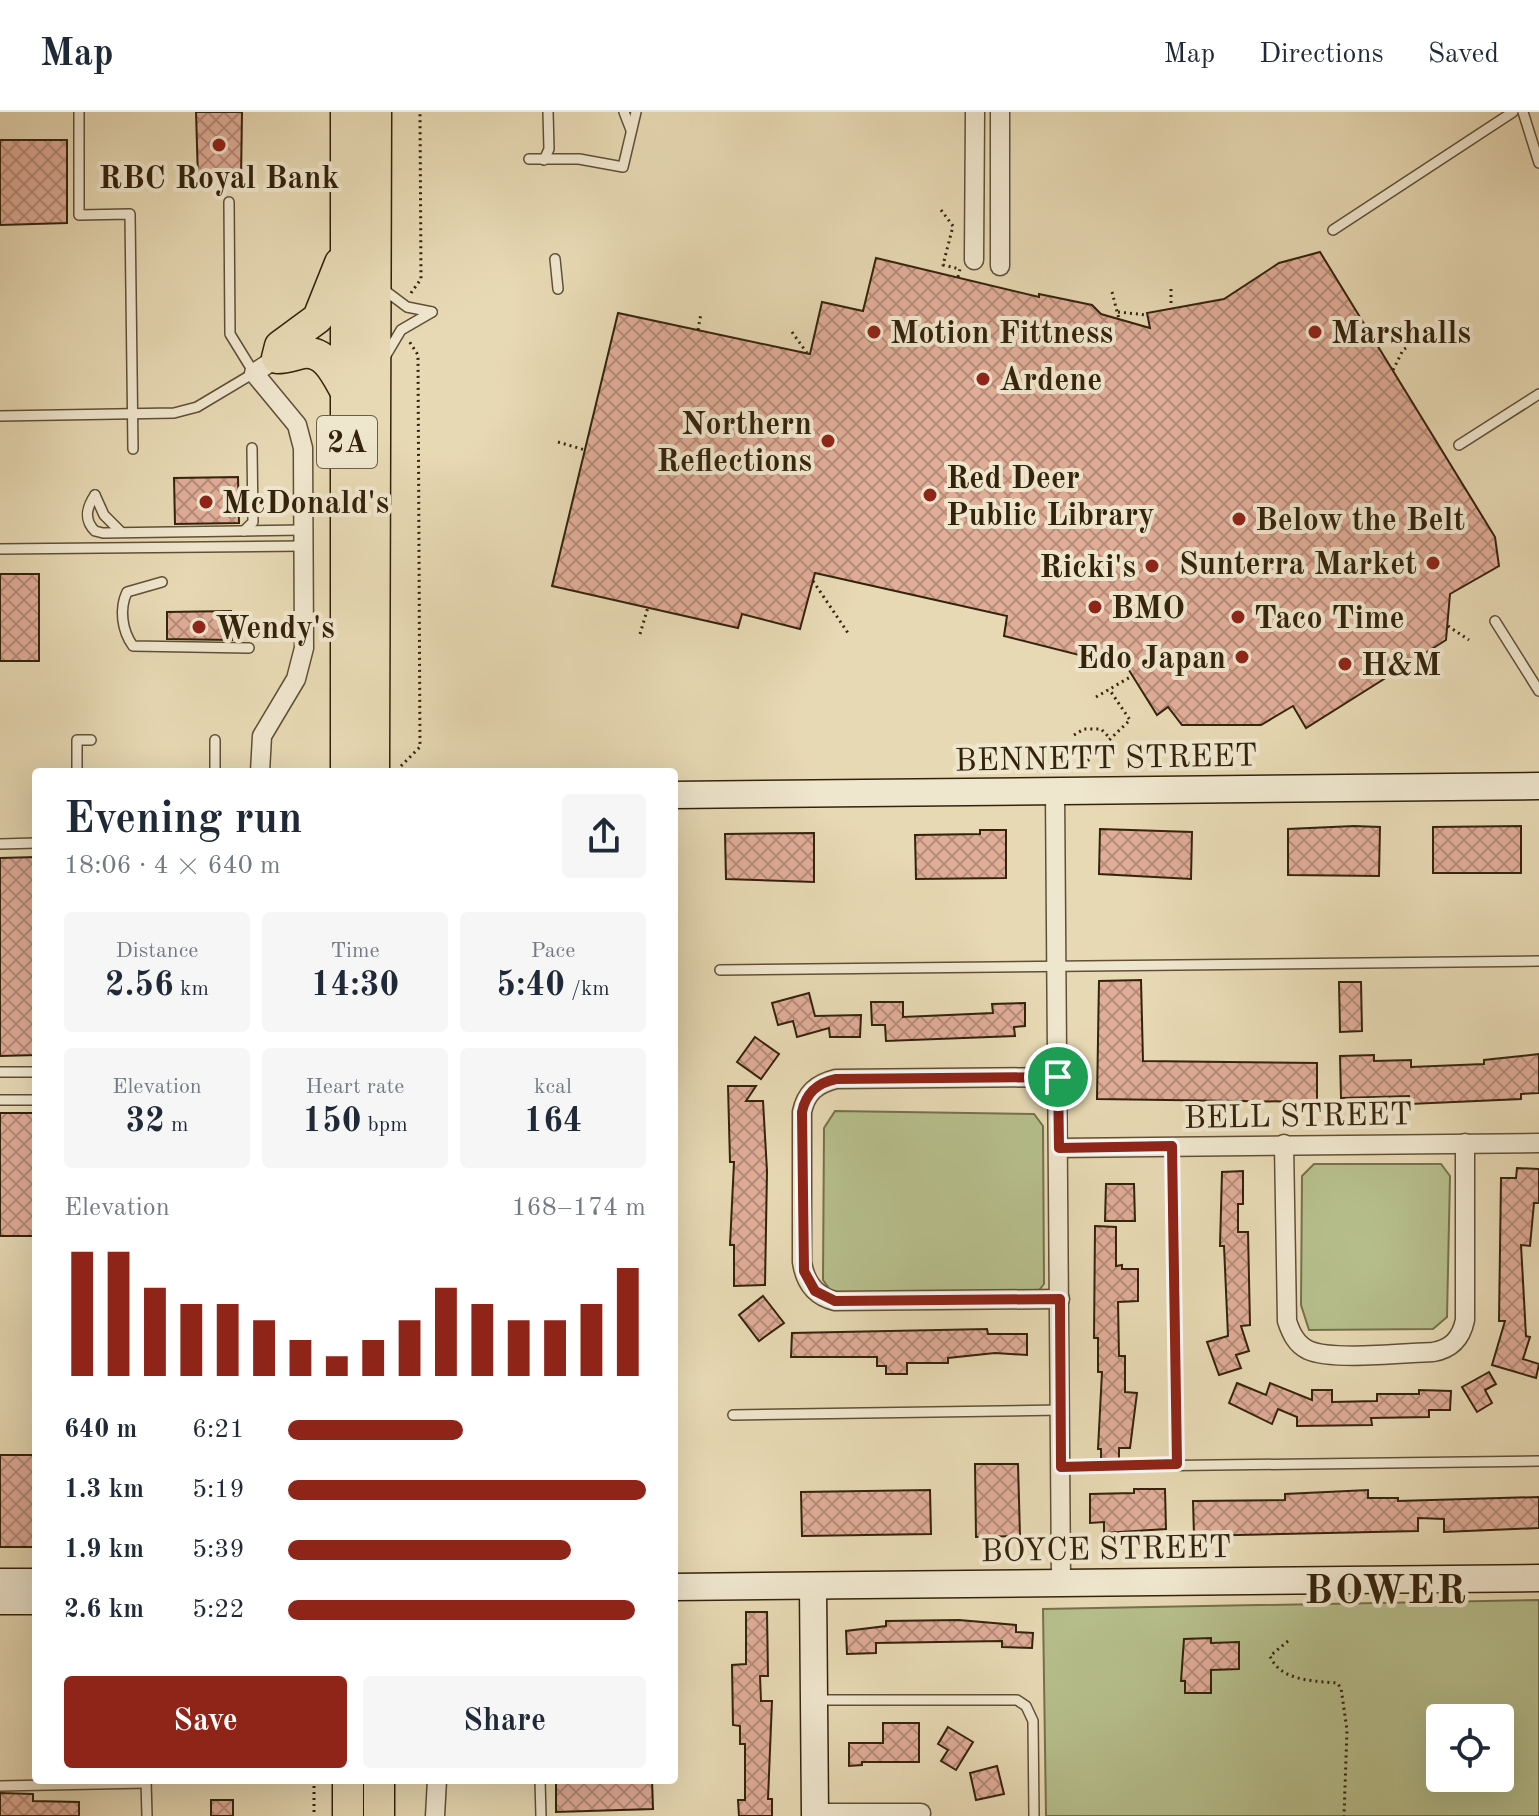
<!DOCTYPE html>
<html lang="en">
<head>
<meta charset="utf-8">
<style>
	body { margin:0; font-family:"Old Standard TT",serif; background:#f6f6f7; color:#1f2937; height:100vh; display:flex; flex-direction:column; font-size:30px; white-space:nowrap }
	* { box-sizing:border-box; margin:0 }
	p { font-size:26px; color:#747a83 }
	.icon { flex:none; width:44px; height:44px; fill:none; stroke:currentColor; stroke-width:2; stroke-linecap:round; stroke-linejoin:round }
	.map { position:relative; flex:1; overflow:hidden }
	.drawer { position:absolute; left:32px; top:656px; width:646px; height:1016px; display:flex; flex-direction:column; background:#fff; border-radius:8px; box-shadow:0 8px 32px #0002 }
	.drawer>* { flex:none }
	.tools { position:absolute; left:1426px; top:1592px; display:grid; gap:16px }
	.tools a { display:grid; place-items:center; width:88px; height:88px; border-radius:8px; background:#fff; box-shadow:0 8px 32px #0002; font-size:40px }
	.pin { position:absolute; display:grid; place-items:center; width:68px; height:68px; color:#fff; margin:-34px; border:4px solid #fff; border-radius:50%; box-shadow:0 2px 8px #0007 }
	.round { display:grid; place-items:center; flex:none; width:84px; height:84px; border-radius:8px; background:#f6f6f7 }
	.summary { display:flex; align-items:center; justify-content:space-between; height:136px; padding:0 32px }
	h1 { font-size:44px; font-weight:600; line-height:60px }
	.stats { display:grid; grid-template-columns:repeat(3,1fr); gap:12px; height:136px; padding:8px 32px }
	.stats div { display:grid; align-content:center; border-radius:8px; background:#f6f6f7; text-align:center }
	.stats b { font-size:34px; font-weight:600 }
	.stats small { font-size:22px; font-weight:400 }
	.stats p { font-size:22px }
	.chart { height:224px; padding:16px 32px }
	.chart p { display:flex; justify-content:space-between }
	.chart svg { width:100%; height:144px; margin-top:8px; stroke:#8f2418; stroke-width:6 }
	.cta { display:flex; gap:16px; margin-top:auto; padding:16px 32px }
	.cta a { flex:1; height:92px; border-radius:8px; background:#8f2418; color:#fff; font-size:32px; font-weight:600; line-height:92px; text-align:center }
	.cta a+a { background:#f6f6f7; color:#1f2937 }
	ul { padding:0 32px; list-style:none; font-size:26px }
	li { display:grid; grid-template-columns:128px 96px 1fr; align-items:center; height:60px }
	li i { height:20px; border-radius:10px; background:#8f2418 }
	header { display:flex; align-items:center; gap:48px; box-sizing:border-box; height:112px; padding:0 40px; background:#fff; border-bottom:2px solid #e0e1e3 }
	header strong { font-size:38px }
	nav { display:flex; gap:44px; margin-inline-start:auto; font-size:28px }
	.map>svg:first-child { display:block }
	.park { fill:#b6bf8c; stroke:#75714c; stroke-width:2; fill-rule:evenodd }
	.building { fill:url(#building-cross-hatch); stroke:#34230c; stroke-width:2 }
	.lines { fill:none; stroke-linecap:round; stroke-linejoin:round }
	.lane-casing { stroke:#615036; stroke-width:12 }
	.street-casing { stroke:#615036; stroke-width:21 }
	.secondary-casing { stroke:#34230c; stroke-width:29 }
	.primary-casing { stroke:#34230c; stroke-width:33 }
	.path { stroke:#34230c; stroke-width:3; stroke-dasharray:2 4; stroke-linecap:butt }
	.lane { stroke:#efe6ce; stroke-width:9 }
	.street { stroke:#efe6ce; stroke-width:18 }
	.secondary { stroke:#efe6ce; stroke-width:26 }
	.primary { stroke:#e7d9b4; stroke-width:30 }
	.route-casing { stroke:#fff; stroke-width:16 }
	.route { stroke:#8f2418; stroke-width:10 }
	.poi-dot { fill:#8f2418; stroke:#efe6ce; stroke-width:3 }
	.labels { text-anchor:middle; stroke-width:8; stroke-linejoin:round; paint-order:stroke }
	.shield { fill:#efe6ce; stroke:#6c5e46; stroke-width:2 }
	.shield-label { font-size:30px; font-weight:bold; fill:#34230c }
	.poi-label { font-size:32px; font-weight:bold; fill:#34230c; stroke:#efe6ce; text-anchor:start }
	.street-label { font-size:32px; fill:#34230c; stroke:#efe6ce }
	.district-label { font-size:40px; font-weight:bold; letter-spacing:2px; fill:#34230c; stroke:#efe6ce }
</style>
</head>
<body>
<header>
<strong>Map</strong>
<nav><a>Map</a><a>Directions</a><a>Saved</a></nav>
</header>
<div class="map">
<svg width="1539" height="1704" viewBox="0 0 1539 1704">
	<defs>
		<pattern id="building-cross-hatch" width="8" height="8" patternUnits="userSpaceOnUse" patternTransform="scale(2)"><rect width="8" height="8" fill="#e0ad97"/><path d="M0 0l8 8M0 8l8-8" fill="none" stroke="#b68c7a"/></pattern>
	</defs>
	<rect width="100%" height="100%" fill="#e7d9b4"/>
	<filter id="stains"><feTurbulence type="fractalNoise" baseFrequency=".0025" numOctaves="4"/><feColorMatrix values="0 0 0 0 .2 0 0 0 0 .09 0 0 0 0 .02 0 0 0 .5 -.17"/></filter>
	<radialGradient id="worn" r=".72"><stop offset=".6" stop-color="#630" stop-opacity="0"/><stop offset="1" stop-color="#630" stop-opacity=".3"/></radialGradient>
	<g class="park">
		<polygon points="835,999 1034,1002 1043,1014 1044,1172 1032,1187 838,1189 823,1168 824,1016"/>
		<polygon points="1314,1052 1441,1052 1450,1064 1447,1205 1433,1217 1309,1218 1301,1193 1302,1064"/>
		<path d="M 1539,1488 L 1539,1704 L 1046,1704 L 1043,1497 ZM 1440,1606 L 1500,1606 L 1500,1666 L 1440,1666 Z"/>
	</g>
	<g class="building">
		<polygon points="196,0 242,0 241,67 198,67"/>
		<polygon points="0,28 67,28 67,111 0,113"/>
		<polygon points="1320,140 1495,425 1499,454 1450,482 1446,528 1306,616 1293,594 1261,613 1182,613 1168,595 1157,603 1127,555 1004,524 1007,504 815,461 800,517 742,502 738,516 552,474 618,201 810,242 822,190 863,199 876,146 1039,185 1039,182 1092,193 1101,202 1150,216 1147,201 1224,187 1279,151"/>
		<polygon points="238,365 239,411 175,412 174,366"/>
		<rect x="0" y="462" width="39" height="87"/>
		<polygon points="231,499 232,528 167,527 167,500"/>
		<polygon points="1354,714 1380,715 1379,764 1288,763 1288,717"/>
		<polygon points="1521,714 1521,761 1433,761 1433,715"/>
		<polygon points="1100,717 1192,720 1191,767 1099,762"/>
		<polygon points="980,718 1006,718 1006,766 916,767 915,723 980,722"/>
		<polygon points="814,721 814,770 726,767 725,722"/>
		<polygon points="36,745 36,943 0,944 0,746"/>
		<polygon points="1141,868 1143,949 1317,951 1317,990 1097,987 1099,869"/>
		<polygon points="1339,870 1361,870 1362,919 1340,920"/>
		<polygon points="809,881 815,904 861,903 860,925 830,925 829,916 797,925 793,909 778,913 772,891"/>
		<polygon points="871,890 903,890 903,905 993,901 992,892 1025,891 1025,914 1014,915 1015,924 886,929 885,913 872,913"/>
		<polygon points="755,925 779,942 761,967 737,950"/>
		<polygon points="1539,942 1539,981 1521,982 1521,987 1410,992 1409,984 1341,986 1340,944 1374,943 1374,949 1411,948 1411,955 1484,952 1484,948"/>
		<polygon points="728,974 756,974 746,989 763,989 767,1059 765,1173 734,1174 734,1133 730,1133 734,1050 730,1050"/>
		<rect x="0" y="1001" width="36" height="123"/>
		<polygon points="1517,1056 1539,1057 1539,1091 1534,1091 1530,1134 1521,1133 1526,1224 1530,1225 1523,1247 1539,1252 1536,1266 1492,1253 1505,1209 1499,1209 1501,1066 1516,1066"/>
		<polygon points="1243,1059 1243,1092 1238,1092 1238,1120 1248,1120 1250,1213 1241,1214 1249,1239 1236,1243 1241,1256 1219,1263 1207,1230 1228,1224 1224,1134 1220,1134 1222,1060"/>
		<polygon points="1106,1072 1134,1072 1135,1109 1105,1109"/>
		<polygon points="1095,1114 1116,1115 1116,1154 1122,1153 1122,1157 1138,1157 1138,1189 1118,1190 1119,1244 1125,1244 1125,1280 1137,1281 1130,1336 1119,1336 1119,1347 1101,1347 1101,1337 1098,1337 1102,1260 1098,1260 1098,1226 1094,1226"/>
		<polygon points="763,1184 784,1211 759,1229 739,1203"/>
		<polygon points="987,1217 988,1222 1027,1222 1027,1243 995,1241 948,1246 948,1251 907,1251 907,1262 886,1262 886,1254 877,1254 877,1245 791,1245 792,1221"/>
		<polygon points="1489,1260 1496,1272 1485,1278 1492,1291 1477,1300 1462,1275"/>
		<polygon points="1237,1271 1266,1283 1270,1271 1312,1288 1312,1278 1332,1278 1332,1290 1377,1289 1377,1282 1419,1282 1419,1278 1451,1279 1450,1298 1429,1298 1429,1305 1371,1306 1372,1313 1297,1314 1297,1305 1278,1297 1272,1312 1229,1291"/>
		<rect x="0" y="1343" width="36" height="92"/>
		<polygon points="975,1352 1018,1352 1020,1424 976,1425"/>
		<polygon points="1134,1377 1165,1377 1166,1417 1104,1421 1104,1410 1090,1411 1090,1382 1134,1381"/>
		<polygon points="930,1378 931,1422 802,1424 801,1380"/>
		<polygon points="1368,1378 1368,1386 1398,1386 1398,1389 1539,1385 1539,1416 1444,1420 1444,1407 1418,1406 1418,1419 1194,1424 1193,1389 1285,1388 1285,1382"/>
		<polygon points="746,1500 767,1500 768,1564 760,1564 761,1589 772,1589 768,1687 772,1687 772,1704 739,1704 738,1688 745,1688 745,1632 740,1632 740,1614 733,1613 732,1553 746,1552"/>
		<polygon points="959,1508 1016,1513 1016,1520 1033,1521 1032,1536 1002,1535 1002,1529 876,1531 876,1541 847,1542 846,1519 886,1514 886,1509"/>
		<polygon points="1211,1526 1211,1531 1239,1530 1239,1557 1211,1558 1211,1581 1185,1581 1185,1569 1181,1569 1184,1527"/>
		<polygon points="883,1611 919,1611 919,1650 862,1650 862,1653 849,1654 849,1631 883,1631"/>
		<polygon points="948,1615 973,1630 956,1658 941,1649 948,1638 938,1632"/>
		<polygon points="997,1654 1004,1682 976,1688 970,1661"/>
		<polygon points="556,1668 652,1668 653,1697 556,1700"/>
		<polygon points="0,1681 33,1682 33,1689 79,1690 79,1704 0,1704"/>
		<rect x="211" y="1688" width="22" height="16"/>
	</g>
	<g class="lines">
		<g class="lane-casing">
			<g id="lane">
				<polyline points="79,0 79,103 130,102 133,337"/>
				<polyline points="624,0 631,18"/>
				<polyline points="1523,0 1539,51"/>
				<polyline points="529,47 579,47 623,55 636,0"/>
				<polyline points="544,48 549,37 548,0"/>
				<polyline points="1333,118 1513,0"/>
				<polyline points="555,147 558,177"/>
				<polyline points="383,177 407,195 432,200"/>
				<polyline points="385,245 401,218 432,200"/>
				<polyline points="0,304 174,301 197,295 254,261 230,222 229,90"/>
				<polyline points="1459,333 1539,282"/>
				<path d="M 95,383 C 87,395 83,407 95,419 L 103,421 L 303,418"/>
				<polyline points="95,383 104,403 121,420"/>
				<polyline points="244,419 253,410 252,336"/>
				<polyline points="0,437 304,434"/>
				<path d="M 162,470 L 127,480 C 119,497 122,519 133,534 L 249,536"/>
				<polyline points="1495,509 1539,579"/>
				<polyline points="215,628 215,660"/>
				<polyline points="77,660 77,628 91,628"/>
				<polyline points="0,732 36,731"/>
				<polyline points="720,858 1539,849"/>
				<polyline points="0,960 36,960"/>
				<polyline points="0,988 36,988"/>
				<polyline points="1172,1034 1177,1352"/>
				<polyline points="733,1303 1061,1298"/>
				<polyline points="1061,1355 1539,1349"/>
				<polyline points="816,1588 1017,1588 1026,1594 1033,1609 1034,1704"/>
				<polyline points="146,1668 147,1704"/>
				<polyline points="540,1668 541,1704"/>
				<polyline points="0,1674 146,1671"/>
			</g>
		</g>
		<g class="street-casing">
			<g id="street">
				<polyline points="1000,0 1000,154"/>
				<polyline points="974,148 975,0"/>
				<polyline points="260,660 262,624 296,567 304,536 303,336 297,313 254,261 277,246"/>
				<polyline points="1055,680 1061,1470"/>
				<path d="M 1058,965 L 836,967 C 816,972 806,981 802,1000 L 802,1150 C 805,1170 815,1184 835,1189 L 1060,1187"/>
				<path d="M 1284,1032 L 1287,1209 C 1291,1221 1296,1232 1308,1238 C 1332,1249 1403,1241 1433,1240 C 1451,1237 1461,1227 1465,1208 L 1465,1031"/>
				<polyline points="1059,1036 1539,1031"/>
				<polyline points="815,1701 921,1701"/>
				<polyline points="435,1704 437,1668"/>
			</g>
		</g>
		<g class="secondary-casing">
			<g id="secondary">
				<polyline points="674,683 1539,674"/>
				<polyline points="0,1470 36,1470"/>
				<polyline points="813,1474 815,1704"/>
				<polyline points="674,1475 1539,1466"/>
				<polyline points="0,1489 36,1489"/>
			</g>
		</g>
		<g class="primary-casing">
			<g id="primary">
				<polyline points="346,0 346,660"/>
				<path d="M 340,151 L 318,206 L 280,234 L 277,246 C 287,246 293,243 303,241 C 327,238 337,265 347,282"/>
				<polyline points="374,660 376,0"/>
				<polyline points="379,1668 379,1704"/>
				<polyline points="348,1704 348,1668"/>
			</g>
		</g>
		<g class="path">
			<polyline points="941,98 953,114 943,153 960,157 958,165"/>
			<polyline points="1171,177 1171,195"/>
			<polyline points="1112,180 1119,207"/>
			<polyline points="411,181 421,167 420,0"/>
			<polyline points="1118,200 1147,203"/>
			<polyline points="698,218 701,201"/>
			<polyline points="792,220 807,241"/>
			<polyline points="1393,258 1403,238 1413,231"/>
			<polyline points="558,330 585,338"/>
			<polyline points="813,469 848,521"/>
			<polyline points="1448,514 1469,528"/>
			<polyline points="640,522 648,495"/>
			<polyline points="1096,585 1132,564"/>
			<polyline points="1074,623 1084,617 1101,617 1109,625"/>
			<polyline points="401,654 420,635 418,243 409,229"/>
			<polyline points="1079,657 1130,608 1109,577"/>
			<path d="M 1288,1529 L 1270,1544 C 1280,1569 1314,1569 1337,1571 L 1341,1576 L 1347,1618 L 1344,1704"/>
			<polyline points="314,1668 314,1704"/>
		</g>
		<use href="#lane" class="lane"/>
		<use href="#street" class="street"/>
		<use href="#secondary" class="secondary"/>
		<use href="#primary" class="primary"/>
	</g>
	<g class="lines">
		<g class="route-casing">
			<path id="route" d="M 1058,965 L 1059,1036 L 1172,1034 L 1177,1352 L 1061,1355 L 1060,1187 L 835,1189 L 815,1179 L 804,1159 L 802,1000 C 806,981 817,971 836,967 Z"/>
		</g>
		<use href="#route" class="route"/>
	</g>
	<g class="poi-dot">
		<circle cx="219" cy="33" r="8"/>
		<circle cx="874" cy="220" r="8"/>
		<circle cx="1315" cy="220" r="8"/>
		<circle cx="983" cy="267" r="8"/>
		<circle cx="828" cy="329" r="8"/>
		<circle cx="930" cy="383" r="8"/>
		<circle cx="206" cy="390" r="8"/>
		<circle cx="1239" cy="407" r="8"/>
		<circle cx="1433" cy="451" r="8"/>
		<circle cx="1152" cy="454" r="8"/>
		<circle cx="1095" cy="495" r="8"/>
		<circle cx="1238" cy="505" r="8"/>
		<circle cx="199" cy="515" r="8"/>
		<circle cx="1242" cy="545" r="8"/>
		<circle cx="1345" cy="552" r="8"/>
	</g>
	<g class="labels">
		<rect class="shield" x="317" y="304" width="60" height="52" rx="6"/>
		<g class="shield-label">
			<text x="347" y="340">2A</text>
		</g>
		<g class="poi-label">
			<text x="219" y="76" text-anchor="middle">RBC Royal Bank</text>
			<text x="890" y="231">Motion Fittness</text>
			<text x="1331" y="231">Marshalls</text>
			<text x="999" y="278">Ardene</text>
			<text x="812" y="322" text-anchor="end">Northern<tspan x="812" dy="37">Reflections</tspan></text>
			<text x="946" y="376">Red Deer<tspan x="946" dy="37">Public Library</tspan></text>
			<text x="222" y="401">McDonald's</text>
			<text x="1255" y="418">Below the Belt</text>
			<text x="1417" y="462" text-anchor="end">Sunterra Market</text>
			<text x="1136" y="465" text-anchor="end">Ricki's</text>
			<text x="1111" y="506">BMO</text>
			<text x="1254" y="516">Taco Time</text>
			<text x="215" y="526">Wendy's</text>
			<text x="1226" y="556" text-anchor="end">Edo Japan</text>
			<text x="1361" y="563">H&amp;M</text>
		</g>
		<g class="street-label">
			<text transform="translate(1106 645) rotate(-1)" y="11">BENNETT STREET</text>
			<text transform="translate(1298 1003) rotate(-1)" y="11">BELL STREET</text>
			<text transform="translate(1106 1436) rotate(-1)" y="11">BOYCE STREET</text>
		</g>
		<g class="district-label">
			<text x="1386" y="1491">BOWER</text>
		</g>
	</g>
	<rect width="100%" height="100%" filter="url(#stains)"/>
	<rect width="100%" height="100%" fill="url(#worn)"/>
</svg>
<div class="tools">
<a><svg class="icon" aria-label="locate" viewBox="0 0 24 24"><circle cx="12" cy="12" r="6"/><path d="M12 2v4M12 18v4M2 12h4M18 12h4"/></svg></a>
</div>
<div class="pin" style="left:1058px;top:965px;background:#1e9e55"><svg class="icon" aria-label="arrive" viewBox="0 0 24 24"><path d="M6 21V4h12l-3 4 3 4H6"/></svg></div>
<section class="drawer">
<div class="summary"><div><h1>Evening run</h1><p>18:06 · 4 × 640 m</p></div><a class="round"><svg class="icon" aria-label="share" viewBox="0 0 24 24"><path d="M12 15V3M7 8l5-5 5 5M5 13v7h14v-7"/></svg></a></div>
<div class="stats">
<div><p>Distance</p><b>2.56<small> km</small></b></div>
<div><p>Time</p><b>14:30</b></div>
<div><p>Pace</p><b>5:40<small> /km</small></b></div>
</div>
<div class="stats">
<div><p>Elevation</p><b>32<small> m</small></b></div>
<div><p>Heart rate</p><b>150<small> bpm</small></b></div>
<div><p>kcal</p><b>164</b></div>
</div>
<div class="chart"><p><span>Elevation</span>168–174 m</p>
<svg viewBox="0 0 160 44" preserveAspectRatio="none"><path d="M5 44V6M15 44V6M25 44V17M35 44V22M45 44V22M55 44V27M65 44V33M75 44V38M85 44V33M95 44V27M105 44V17M115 44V22M125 44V27M135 44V27M145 44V22M155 44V11"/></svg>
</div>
<ul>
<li><b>640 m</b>6:21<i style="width:49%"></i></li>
<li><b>1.3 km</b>5:19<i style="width:100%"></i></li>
<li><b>1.9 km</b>5:39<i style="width:79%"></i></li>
<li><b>2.6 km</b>5:22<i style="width:97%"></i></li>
</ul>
<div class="cta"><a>Save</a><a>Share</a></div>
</section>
</div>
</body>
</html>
